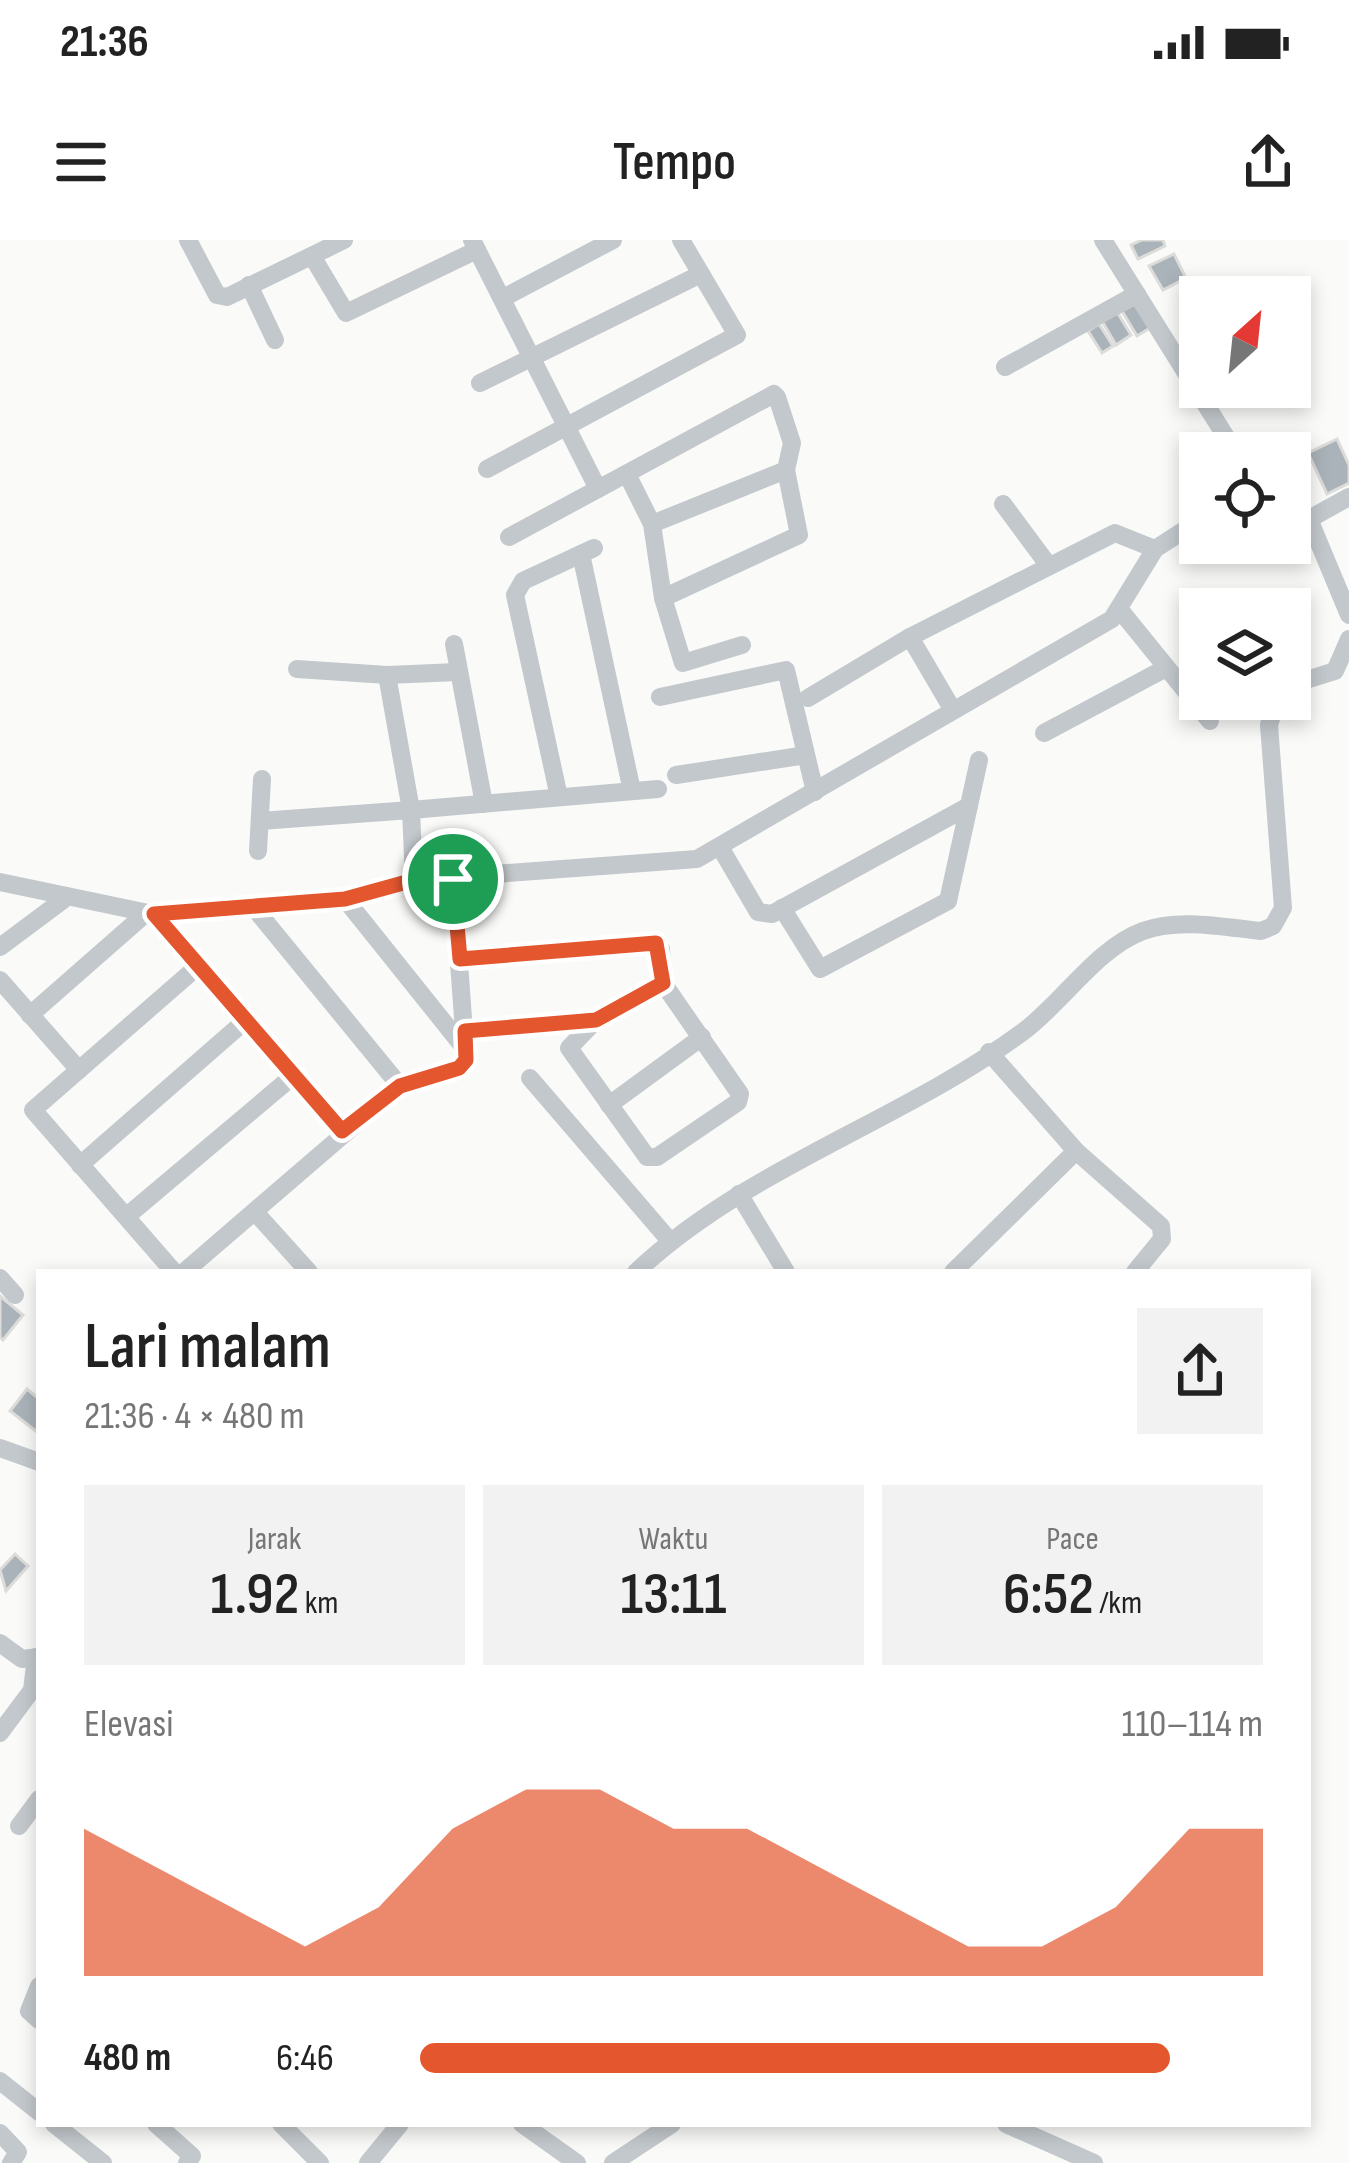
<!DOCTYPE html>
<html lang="id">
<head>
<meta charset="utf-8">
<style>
	body { margin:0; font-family:"Sofia Sans Condensed",sans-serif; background:#f2f2f2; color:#222; height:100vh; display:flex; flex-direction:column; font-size:45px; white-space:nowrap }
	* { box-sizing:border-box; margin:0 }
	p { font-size:39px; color:#767676 }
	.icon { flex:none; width:66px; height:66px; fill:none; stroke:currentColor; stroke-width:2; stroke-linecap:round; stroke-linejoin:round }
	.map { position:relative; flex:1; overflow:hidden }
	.side { position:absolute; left:36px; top:1029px; width:1275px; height:858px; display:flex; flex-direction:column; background:#fff; border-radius:0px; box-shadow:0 6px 18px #0003 }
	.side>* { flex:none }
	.needle { width:78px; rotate:27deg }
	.buttons { position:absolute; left:1179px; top:36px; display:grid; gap:24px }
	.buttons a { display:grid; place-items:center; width:132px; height:132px; border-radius:0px; background:#fff; box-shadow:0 6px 18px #0003; font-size:60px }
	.pin { position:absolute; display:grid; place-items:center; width:102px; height:102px; color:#fff; margin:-51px; border:6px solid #fff; border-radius:50%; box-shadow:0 3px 12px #0007 }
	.round { display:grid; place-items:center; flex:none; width:126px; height:126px; border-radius:0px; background:#f2f2f2 }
	.headline { display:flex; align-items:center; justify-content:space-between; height:204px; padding:0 48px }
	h1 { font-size:66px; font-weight:600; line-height:90px }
	.figures { display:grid; grid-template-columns:repeat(3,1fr); gap:18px; height:204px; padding:12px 48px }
	.figures div { display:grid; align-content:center; border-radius:0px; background:#f2f2f2; text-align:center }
	.figures b { font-size:60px; font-weight:600 }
	.figures small { font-size:33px; font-weight:400 }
	.figures p { font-size:33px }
	.chart { height:336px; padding:24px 48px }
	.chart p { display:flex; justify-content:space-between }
	.chart svg { width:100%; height:216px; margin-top:12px; fill:#e4572e; opacity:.7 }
	ul { padding:0 48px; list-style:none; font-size:39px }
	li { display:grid; grid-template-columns:192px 144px 1fr; align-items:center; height:90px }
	li i { height:30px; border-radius:15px; background:#e4572e }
	.status { display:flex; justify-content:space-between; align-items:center; height:84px; padding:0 60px; background:#fff; direction:ltr }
	.status svg { height:33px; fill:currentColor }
	header { display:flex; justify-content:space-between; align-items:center; height:156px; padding:0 48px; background:#fff; font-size:54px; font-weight:600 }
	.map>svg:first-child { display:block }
	.building { fill:#aab3b9; stroke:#dcdcda; stroke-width:3 }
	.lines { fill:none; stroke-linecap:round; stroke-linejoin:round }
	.minor { stroke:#c3c8cc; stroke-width:18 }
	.route-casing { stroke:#fff; stroke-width:24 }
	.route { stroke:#e4572e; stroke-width:15 }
</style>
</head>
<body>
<div class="status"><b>21:36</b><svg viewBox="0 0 49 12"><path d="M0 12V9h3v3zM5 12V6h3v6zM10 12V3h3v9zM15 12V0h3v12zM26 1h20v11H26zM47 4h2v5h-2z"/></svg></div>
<header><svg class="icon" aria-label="menu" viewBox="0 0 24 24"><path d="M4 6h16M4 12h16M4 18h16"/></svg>Tempo<svg class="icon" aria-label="share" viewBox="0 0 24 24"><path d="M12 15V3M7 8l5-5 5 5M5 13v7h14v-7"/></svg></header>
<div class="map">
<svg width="1349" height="1923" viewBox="0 0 1349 1923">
	<rect width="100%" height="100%" fill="#fafaf8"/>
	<g class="building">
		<polygon points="1142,0 1163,0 1165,6 1138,19 1131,5"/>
		<polygon points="1174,14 1186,38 1163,50 1149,26"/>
		<polygon points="1135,64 1150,88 1137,96 1122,71"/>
		<polygon points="1117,72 1131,95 1116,105 1102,81"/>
		<polygon points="1099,84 1113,106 1102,113 1088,91"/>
		<polygon points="1337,199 1349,225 1349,243 1327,254 1308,213"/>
		<polygon points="0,1056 23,1075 3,1100 0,1097"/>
		<polygon points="27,1149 39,1159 37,1192 10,1171"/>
		<polygon points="15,1314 28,1326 6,1351 0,1330"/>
	</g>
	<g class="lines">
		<g class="minor">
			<polyline points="188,0 217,55 227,57 344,0"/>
			<polyline points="472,0 598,249"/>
			<polyline points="1103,0 1236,213"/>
			<polyline points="312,16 346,73 477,10"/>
			<polyline points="249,45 275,100"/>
			<polyline points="503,58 613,0"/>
			<polyline points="1005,127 1137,54"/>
			<polyline points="480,143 701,34"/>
			<polyline points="487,229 737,95 681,0"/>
			<polyline points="627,234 652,284 663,358 799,295 786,230"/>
			<polyline points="1003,264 1049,326"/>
			<polyline points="1290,278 1309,279 1349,257"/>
			<polyline points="1309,279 1349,375"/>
			<polyline points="509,297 774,154 777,157 792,203 786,230 652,284"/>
			<polyline points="581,314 632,551"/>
			<polyline points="663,358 683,423 742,405"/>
			<polyline points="1120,370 1210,481"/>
			<polyline points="910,397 951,467"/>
			<polyline points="454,404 484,564"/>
			<polyline points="297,429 387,435"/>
			<polyline points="458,432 387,435 411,570 658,549"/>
			<polyline points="1290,445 1335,431 1349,399"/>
			<polyline points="660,457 786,430 815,552"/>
			<polyline points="808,458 910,397 1115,293 1155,309"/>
			<polyline points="1044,493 1166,428"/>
			<polyline points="676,535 806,515"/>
			<polyline points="559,557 515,355 523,341 594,308"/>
			<polyline points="260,581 411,570 414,640"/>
			<polyline points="720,607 758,672 772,674 969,566"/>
			<polyline points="258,611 262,539"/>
			<polyline points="0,642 153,674"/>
			<polyline points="345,659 466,810"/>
			<polyline points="782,668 820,729 948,661 979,520"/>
			<polyline points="255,669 400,846"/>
			<polyline points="0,707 63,660"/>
			<polyline points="460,719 655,702 661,709 663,743"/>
			<polyline points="0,740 79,830"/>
			<polyline points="30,775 144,675"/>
			<polyline points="465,791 596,780 663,743 740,854 738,862 657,917 647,917 569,808 596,780"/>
			<polyline points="989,812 1076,911 1161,986 1162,999 1135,1032"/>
			<polyline points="530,838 670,1001"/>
			<polyline points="609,865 702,797"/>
			<polyline points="342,891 153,674 345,659 414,640 697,619 1112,379 1155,309 1200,280"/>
			<polyline points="80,925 245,781"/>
			<polyline points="739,954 786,1032"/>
			<polyline points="255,972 309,1032"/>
			<polyline points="127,976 293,836"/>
			<polyline points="174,1032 33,870 197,727"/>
			<polyline points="184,1032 400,846 459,828 466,820 453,639"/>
			<path d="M 636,1032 C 748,927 901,882 1024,791 C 1063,762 1097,708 1143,691 C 1179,678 1223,687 1261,691 L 1273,686 L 1283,668 L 1269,485 L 1277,459"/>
			<polyline points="953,1032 1076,911"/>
			<polyline points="0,1038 15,1055"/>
			<polyline points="0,1208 39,1222"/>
			<polyline points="0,1403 22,1419 39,1417"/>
			<polyline points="0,1493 32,1450 36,1417"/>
			<polyline points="19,1586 39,1559"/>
			<polyline points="39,1746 29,1771 39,1780"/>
			<polyline points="0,1841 39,1872"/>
			<polyline points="54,1884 103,1923"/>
			<polyline points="156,1884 192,1916 187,1923"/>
			<polyline points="281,1884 320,1923"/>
			<polyline points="522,1884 577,1923"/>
			<polyline points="1006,1884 1094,1923"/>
			<polyline points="0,1893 18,1912 11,1923"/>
			<polyline points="368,1923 400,1884"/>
			<polyline points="613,1923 672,1884"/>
		</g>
	</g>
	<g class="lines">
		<g class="route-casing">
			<polygon id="route" points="453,639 460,719 656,703 663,743 596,780 465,791 466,820 459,828 400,846 342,891 154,674 345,659 414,640"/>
		</g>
		<use href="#route" class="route"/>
	</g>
</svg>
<div class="buttons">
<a><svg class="needle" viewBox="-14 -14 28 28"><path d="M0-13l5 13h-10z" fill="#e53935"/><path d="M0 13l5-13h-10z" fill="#767676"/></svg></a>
<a><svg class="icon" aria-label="locate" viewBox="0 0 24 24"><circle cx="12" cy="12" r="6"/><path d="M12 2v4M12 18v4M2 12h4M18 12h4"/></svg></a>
<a><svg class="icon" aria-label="layers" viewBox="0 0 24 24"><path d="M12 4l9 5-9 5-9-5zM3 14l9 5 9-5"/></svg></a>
</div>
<div class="pin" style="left:453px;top:639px;background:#1e9e55"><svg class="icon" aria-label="arrive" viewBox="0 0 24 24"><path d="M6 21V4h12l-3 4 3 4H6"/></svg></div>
<section class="side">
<div class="headline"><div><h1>Lari malam</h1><p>21:36 · 4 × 480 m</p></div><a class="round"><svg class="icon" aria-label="share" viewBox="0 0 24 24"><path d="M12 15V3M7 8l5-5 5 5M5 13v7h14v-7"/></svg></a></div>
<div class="figures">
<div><p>Jarak</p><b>1.92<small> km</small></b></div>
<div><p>Waktu</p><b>13:11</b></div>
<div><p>Pace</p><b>6:52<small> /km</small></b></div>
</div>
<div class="chart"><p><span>Elevasi</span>110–114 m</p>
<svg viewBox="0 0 160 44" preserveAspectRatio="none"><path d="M0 44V14L10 22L20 30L30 38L40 30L50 14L60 6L70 6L80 14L90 14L100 22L110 30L120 38L130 38L140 30L150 14L160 14V44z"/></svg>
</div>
<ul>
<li><b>480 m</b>6:46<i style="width:89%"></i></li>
</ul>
</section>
</div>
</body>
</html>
